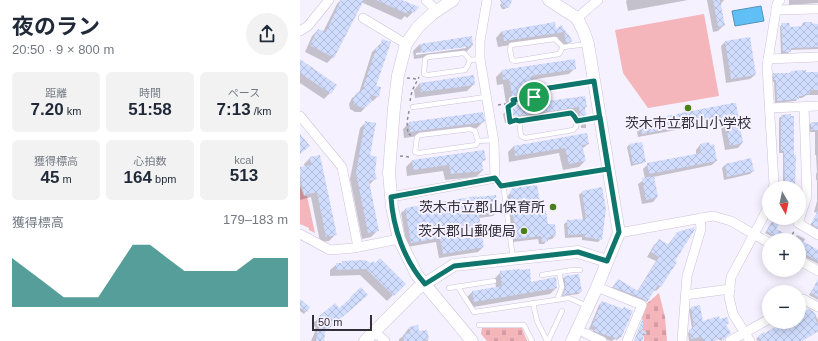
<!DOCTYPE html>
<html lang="ja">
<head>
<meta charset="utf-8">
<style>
	body { margin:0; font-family:Arial,"Noto Sans JP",sans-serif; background:#f2f2f3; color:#1f2937; height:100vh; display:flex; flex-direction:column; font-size:15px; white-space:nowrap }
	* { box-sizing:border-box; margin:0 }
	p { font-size:13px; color:#747a83 }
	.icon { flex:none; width:22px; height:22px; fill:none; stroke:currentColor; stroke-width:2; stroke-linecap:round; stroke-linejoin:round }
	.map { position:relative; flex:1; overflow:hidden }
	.sheet { display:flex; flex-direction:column; background:#fff; width:300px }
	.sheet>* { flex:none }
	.needle { width:26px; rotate:171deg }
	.buttons { position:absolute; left:462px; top:181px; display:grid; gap:8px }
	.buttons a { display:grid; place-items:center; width:44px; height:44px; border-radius:50%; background:#fff; box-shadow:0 2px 10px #0003; font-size:20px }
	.scale { position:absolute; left:12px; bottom:10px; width:60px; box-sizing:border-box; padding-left:4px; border:2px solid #332f38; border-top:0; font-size:11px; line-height:14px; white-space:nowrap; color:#332f38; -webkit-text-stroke:3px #f6f1ff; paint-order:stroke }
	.pin { position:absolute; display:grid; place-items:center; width:34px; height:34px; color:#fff; margin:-17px; border:2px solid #fff; border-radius:50%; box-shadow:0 1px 4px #0007 }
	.round { display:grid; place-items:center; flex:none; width:42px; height:42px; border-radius:21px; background:#f2f2f3 }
	.head { display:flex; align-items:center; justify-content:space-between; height:68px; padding:0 12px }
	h1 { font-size:22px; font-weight:700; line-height:30px }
	.figures { display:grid; grid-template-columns:repeat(3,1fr); gap:6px; height:68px; padding:4px 12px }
	.figures div { display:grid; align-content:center; border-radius:6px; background:#f2f2f3; text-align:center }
	.figures b { font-size:17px; font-weight:700 }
	.figures small { font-size:11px; font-weight:400 }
	.figures p { font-size:11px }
	.chart { height:112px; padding:8px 12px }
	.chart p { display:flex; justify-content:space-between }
	.chart svg { width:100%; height:72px; margin-top:4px; fill:#0f766e; opacity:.7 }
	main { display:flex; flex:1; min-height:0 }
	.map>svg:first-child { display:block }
	.cemetery { fill:url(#cemetery-stones) }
	.park { fill:#f4b5bb }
	.water { fill:#60bff4; stroke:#5294bc }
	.shadow { fill:#0003; fill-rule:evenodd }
	.building { fill:url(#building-cross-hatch) }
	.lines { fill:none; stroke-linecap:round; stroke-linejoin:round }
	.service-casing { stroke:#cbc2d9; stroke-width:5.5 }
	.minor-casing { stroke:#cbc2d9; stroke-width:10 }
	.tertiary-casing { stroke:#cbc2d9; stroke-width:13 }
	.path { stroke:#918c98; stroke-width:1.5; stroke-dasharray:3 3; stroke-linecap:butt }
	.service { stroke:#fff; stroke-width:4.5 }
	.minor { stroke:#fff; stroke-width:9 }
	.tertiary { stroke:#fff; stroke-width:12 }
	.route-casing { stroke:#fff; stroke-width:8 }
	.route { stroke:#0f766e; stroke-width:5 }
	.poi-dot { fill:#4b8016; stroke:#f6f1ff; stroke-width:1.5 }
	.labels { text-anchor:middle; stroke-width:4; stroke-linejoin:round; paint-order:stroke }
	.poi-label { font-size:14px; fill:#332f38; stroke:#f6f1ff; text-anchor:end }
</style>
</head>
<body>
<main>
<section class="sheet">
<div class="head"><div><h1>夜のラン</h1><p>20:50 · 9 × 800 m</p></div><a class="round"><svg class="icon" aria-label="share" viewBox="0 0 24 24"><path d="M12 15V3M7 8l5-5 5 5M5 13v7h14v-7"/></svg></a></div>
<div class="figures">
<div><p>距離</p><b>7.20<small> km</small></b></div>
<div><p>時間</p><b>51:58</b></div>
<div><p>ペース</p><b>7:13<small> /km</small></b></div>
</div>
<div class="figures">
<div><p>獲得標高</p><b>45<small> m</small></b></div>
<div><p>心拍数</p><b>164<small> bpm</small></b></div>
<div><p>kcal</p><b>513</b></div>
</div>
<div class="chart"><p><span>獲得標高</span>179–183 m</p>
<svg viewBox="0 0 160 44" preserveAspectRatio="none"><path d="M0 44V14L10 22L20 30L30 38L40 38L50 38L60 22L70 6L80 6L90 14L100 22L110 22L120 22L130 22L140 14L150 14L160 14V44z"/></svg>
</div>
</section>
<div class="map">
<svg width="518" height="341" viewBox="0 0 518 341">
	<defs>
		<pattern id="cemetery-stones" width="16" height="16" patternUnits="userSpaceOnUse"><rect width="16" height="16" fill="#f4b5bb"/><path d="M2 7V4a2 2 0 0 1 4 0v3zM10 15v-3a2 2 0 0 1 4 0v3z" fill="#d29ca2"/></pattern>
		<pattern id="building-cross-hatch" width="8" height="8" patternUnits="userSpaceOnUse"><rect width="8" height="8" fill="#d1ddfe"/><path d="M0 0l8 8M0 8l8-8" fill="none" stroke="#b4beda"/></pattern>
	</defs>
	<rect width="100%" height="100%" fill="#f6f1ff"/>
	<g class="cemetery">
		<polygon points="359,293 365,317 367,341 344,341 342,317 344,306"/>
		<polygon points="182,328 222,328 227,341 187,341 181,334"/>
	</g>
	<g class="park">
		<polygon points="404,14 419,96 348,108 323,73 315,30"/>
		<polygon points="0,186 4,196 7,196 15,233 9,230 9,228 0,224"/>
	</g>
	<polygon class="water" points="461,6 464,21 435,26 432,11"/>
	<g class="shadow">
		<polygon points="41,0 100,0 117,8 107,18 105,16 101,20 61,2 33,57 27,63 5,52 12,36 18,30 23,32 37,4"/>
		<polygon points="204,0 209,0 210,4 205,9 202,9 200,5"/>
		<polygon points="327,0 388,0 328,11 326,1"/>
		<polygon points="407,0 424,0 420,5 424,25 418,31 413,32"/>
		<polygon points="489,0 518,0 518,3 489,5"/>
		<polygon points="503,23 518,24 518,49 490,50 488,54 481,54 480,27 482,24 489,28 501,27"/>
		<polygon points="261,26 271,41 264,47 260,48 258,37 198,47 196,38 202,31 255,30"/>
		<polygon points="83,41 75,87 78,96 73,101 71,101 61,112 55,112 50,109 49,104 52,98 59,93 72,52"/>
		<polygon points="425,42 455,75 450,79 426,83 421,46"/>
		<path d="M 120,44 L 172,46 L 166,52 L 114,59 L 113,51 ZM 166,46 L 166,48 L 116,55 L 116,53 Z"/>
		<polygon points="0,61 30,93 24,99 0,83"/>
		<polygon points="275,68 269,74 230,80 231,83 225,89 223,90 225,106 284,97 285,115 279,121 274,122 273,112 205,123 203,114 207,110 203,84 197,85 196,77 202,71"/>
		<polygon points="491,72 505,73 518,72 518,95 507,95 502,98 498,98 496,101 475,103 474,82 472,82 472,77 474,74 489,74"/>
		<polygon points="120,83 174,84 167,91 115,98 114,90"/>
		<polygon points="435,104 442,143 438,148 425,150 420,122 338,137 336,126 340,122"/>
		<polygon points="482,116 494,187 496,188 483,188 483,153 479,153 479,118"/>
		<polygon points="66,122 69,156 76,178 69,185 77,231 71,237 62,239 50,179 60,128"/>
		<polygon points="183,122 177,128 104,138 103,129 109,123"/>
		<polygon points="511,123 518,123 518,231 510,226 517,213 514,212 517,201 517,180 516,180 516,174 517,172 516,155 515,155 515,132 509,132 509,125"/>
		<polygon points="286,124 286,128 281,128 281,125"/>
		<polygon points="286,135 288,144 282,149 285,161 279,167 263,170 259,153 209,162 208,152 214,146"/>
		<polygon points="329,145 345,161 343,163 331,166 327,147"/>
		<polygon points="400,145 416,161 412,165 353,177 357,197 353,202 342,204 338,184 345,179 343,169 348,164 396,155 396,150"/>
		<polygon points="10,158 36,234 29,241 20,242 11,197 0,200 0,168 5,168 4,164"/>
		<polygon points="451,159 453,171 450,174 424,180 422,168 425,165"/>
		<polygon points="184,160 181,163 182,171 176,177 145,180 143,171 107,176 106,167 112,161"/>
		<polygon points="213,189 239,204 247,225 255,236 252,239 247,240 244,244 239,244 238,239 213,242 207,197"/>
		<polygon points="282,192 301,239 298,242 282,240 282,237 265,238 264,224 268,221 283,220 279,195"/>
		<polygon points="106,209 197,212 193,216 179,218 183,247 178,252 139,258 136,242 107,247 101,213"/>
		<polygon points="474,218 481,218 475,229 494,239 497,235 505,239 503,243 518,250 518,264 499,254 500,252 499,251 499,240 475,240 475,238 465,233"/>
		<polygon points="377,233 374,262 360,287 356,291 354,290 342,306 309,291 318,281 337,292 356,261 347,257 354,245 359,241 367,246"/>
		<polygon points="65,261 104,284 87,301 60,275 30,276 30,270 37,264 41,264 43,262"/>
		<polygon points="201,272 230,283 256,288 250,294 168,308 166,298 172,292 196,288 195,278"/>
		<polygon points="278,275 280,292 279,294 262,296 264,289 262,279 264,277"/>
		<polygon points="517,282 518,283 518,300 509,295"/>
		<polygon points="61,288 24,332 23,341 11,341 15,332 13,330 16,328 12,324 35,305 39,310"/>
		<polygon points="0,301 9,307 4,314 0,311"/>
		<polygon points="302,302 322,310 320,337 317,340 315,339 311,341 292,334 293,330 289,329 299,305"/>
		<polygon points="391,308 402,322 419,320 428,323 426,325 422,341 418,339 414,341 389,341 388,333 392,328 389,310"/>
		<polygon points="501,313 501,314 514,313 518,320 518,331 502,341 458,341 456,339 458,337 464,333 465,335 486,322 499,322 499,314"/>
		<polygon points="342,321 342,330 346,333 343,336 342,336 342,341 334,341"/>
		<polygon points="109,328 118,332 126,331 128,341 99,341 99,339 105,335 105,333"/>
	</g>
	<g class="building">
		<polygon points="41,0 64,0 34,58 10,45 18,29 26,32"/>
		<polygon points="76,0 102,0 119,7 114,13 110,10 108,14"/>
		<polygon points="200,0 212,0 211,4 208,8 204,7 202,5"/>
		<polygon points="413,0 420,0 425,26 418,27"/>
		<polygon points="255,22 256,29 261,25 271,38 272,42 266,43 264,32 204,41 202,31"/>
		<polygon points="503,22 512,22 512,24 518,24 518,47 491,48 491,52 483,52 481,23 489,23 490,27 503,26"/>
		<polygon points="172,36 173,46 121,53 120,44"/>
		<polygon points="450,37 456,75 431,79 425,41"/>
		<polygon points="82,39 91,42 76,86 81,87 79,97 70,95 72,101 66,107 60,108 54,104 53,98 57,92 62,91 77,46 80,47"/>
		<polygon points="0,59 37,85 31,94 0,73"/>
		<polygon points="275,59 276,69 231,76 232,84 223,85 226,104 285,96 287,107 285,108 286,116 280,117 279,107 210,117 209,107 214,106 209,79 203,80 202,70"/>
		<polygon points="506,70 506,72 518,72 518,90 510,90 510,94 505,94 506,96 499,96 499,99 477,101 476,80 474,80 473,73 491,73 491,71"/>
		<polygon points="174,75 175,85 121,92 120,83"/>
		<polygon points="433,103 436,103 443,143 430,146 424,118 342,134 340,121"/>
		<polygon points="183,112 185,122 110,132 109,122"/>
		<polygon points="491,114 491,116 494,116 494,155 496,155 495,188 485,188 484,151 481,151 481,115"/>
		<polygon points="65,121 76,123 70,155 77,157 75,172 77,179 69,181 79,231 68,233 56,173"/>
		<rect x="511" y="122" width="7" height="8"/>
		<polygon points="287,133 289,144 282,145 286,161 269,164 265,148 215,156 214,146"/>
		<polygon points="0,134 10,146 0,154"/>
		<polygon points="342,142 346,162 333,164 329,144"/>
		<polygon points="409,142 410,145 414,144 417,161 349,174 347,163 401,153 400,144"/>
		<polygon points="184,150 186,160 182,161 183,171 151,174 149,165 113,170 112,160"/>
		<polygon points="20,155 37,235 26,237 17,192 4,195 0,174 0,167 11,165 10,157"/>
		<polygon points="451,158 454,171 427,177 425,164"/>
		<polygon points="354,176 358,197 346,200 342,178"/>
		<polygon points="237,185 240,202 242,202 243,211 246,211 248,224 255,224 256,236 248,237 248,241 242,242 241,236 216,239 210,193 212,188"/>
		<polygon points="302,187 306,209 302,240 285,237 285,234 268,235 267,220 286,219 282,191"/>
		<polygon points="196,195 198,212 179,215 184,247 143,254 140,238 111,243 105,208 177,196 177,197"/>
		<polygon points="518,210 518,228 511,224"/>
		<polygon points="474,218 482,218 476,229 498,240 481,240 467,231"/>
		<polygon points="395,227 394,231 375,261 377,262 361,287 358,285 347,302 344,299 313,287 318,279 338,291 359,257 351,252 359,239 369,245 377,232"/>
		<polygon points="499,239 518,250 518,261 501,252 502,250 499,248"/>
		<polygon points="80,258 106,284 94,296 66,269 36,270 36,263 42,263 42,261 65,260 71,263 73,261 75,263"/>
		<polygon points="220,269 220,270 230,269 231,282 256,277 257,288 174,302 172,291 202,286 200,271"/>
		<polygon points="279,274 282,292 263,295 266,287 264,276"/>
		<polygon points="518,279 518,297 511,293"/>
		<polygon points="61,287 68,295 25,332 24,341 16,341 17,332 20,326 18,324 21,322 17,318 35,303 39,308 51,298 50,297"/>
		<polygon points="0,299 10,307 7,312 0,308"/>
		<polygon points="302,301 323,309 324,307 333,311 321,338 318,336 317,339 294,331 295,327 292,326"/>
		<polygon points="400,305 403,321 419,316 420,319 427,317 429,323 426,325 431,333 425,338 424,341 421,337 414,341 404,341 402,337 391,339 389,330 392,330 392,327 394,327 391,307"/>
		<polygon points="509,309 514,312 516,315 514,317 518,324 518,331 512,335 502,341 461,341 458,336 464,332 465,333 484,322 499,322 499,314"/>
		<polygon points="343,319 343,330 347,333 346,335 343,333 343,341 334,341"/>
		<polygon points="118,325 119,331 127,330 129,339 121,341 104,341 103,334 110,333 109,327"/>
	</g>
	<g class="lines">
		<g class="service-casing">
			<g id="service">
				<polyline points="263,47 255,39 211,45 210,50 212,60 215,61 259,54 263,47 288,44"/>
				<polyline points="170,60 164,53 128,57 125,59 124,74 128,75 165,70 168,65 170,60 180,59"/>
				<polyline points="236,90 294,81"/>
				<polyline points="113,107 186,97"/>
				<polyline points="277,121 271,113 219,121 221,136 225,138 273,130 276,127 277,121 300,117"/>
				<polyline points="178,141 175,131 170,129 120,135 117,137 115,152 119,153 176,145 178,141 193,140"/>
				<polyline points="269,175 308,169"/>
				<polyline points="195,178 204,190 213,259"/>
				<polyline points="242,275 272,270 280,270"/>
				<polyline points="158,287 174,312 269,298 287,306"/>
				<polyline points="149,288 194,281"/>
				<polyline points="257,300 262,287 259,272"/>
				<polyline points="233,303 237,321 247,341"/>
				<polyline points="179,325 224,325 232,341"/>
				<polyline points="248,341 262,311"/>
			</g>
		</g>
		<g class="minor-casing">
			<g id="minor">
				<polyline points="126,0 137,11"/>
				<polyline points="476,10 518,9"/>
				<polyline points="63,18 106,44"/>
				<polyline points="277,18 298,0"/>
				<polyline points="0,31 8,26 29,0"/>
				<polyline points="468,59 518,57"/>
				<polyline points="504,107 507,196 498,223 518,235"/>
				<polyline points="470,108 518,106"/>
				<polyline points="0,116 42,167 58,247"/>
				<polyline points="473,188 474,184 467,66 477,4 480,0"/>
				<polyline points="91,197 195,178 194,142 180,59 180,41 187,0"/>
				<polyline points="319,233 413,216 431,221 469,243"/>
				<polyline points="0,234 30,250 54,248 99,239"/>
				<polyline points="499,260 518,271"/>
				<polyline points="297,287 342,305 327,341"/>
				<polyline points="385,295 430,289"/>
				<polyline points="499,301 503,299 518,307"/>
				<polyline points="75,332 85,341"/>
				<polyline points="285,333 302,341"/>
				<polyline points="382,341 387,276 401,229 400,218"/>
				<polyline points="430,341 469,319"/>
				<polyline points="450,341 433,314 429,297 431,277 467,210 469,202"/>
			</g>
		</g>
		<g class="tertiary-casing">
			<g id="tertiary">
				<polyline points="153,0 132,14 118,27 106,44 98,75 94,108 89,173 92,207 99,239 117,275 172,341"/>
				<polyline points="249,0 277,18 284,32 288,44 319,233 297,287 272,341"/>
				<polyline points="65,341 117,289 154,265 278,252 307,261"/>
			</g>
		</g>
		<g class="path">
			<polyline points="107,78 117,79"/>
			<polyline points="110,101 112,91 119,77"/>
			<polyline points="198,105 212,103"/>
			<polyline points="109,111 107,122 108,134 111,135"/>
			<polyline points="213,121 210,122 208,107 214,103 213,100 234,96"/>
			<polyline points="100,156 110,157"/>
			<polyline points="207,185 263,176"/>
			<polyline points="490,240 494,231"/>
		</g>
		<use href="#service" class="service"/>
		<use href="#minor" class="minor"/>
		<use href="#tertiary" class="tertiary"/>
	</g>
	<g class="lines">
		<g class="route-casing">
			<path id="route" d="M 234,97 L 233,91 L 236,90 L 294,81 L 308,169 L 201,186 L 195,178 L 91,197 C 93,228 104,260 125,284 L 154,266 L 278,252 L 307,261 L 319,232 L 300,117 L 277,121 L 274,116 L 271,113 L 219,121 L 216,120 L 210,122 L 208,107 L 214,103 L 213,100 L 234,97"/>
		</g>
		<use href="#route" class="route"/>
	</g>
	<g class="poi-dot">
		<circle cx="388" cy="108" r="4"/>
		<circle cx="253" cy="207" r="4"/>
		<circle cx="224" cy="231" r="4"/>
	</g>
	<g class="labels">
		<g class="poi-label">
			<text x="388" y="128" text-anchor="middle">茨木市立郡山小学校</text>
			<text x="245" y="212">茨木市立郡山保育所</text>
			<text x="216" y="236">茨木郡山郵便局</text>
		</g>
	</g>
</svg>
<div class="buttons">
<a><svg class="needle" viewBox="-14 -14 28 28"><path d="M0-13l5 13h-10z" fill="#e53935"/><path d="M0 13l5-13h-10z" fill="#747a83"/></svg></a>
<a>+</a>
<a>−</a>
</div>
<div class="scale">50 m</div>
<div class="pin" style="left:234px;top:97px;background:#1e9e55"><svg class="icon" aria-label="arrive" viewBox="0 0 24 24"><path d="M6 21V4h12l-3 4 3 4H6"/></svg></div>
</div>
</main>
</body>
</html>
